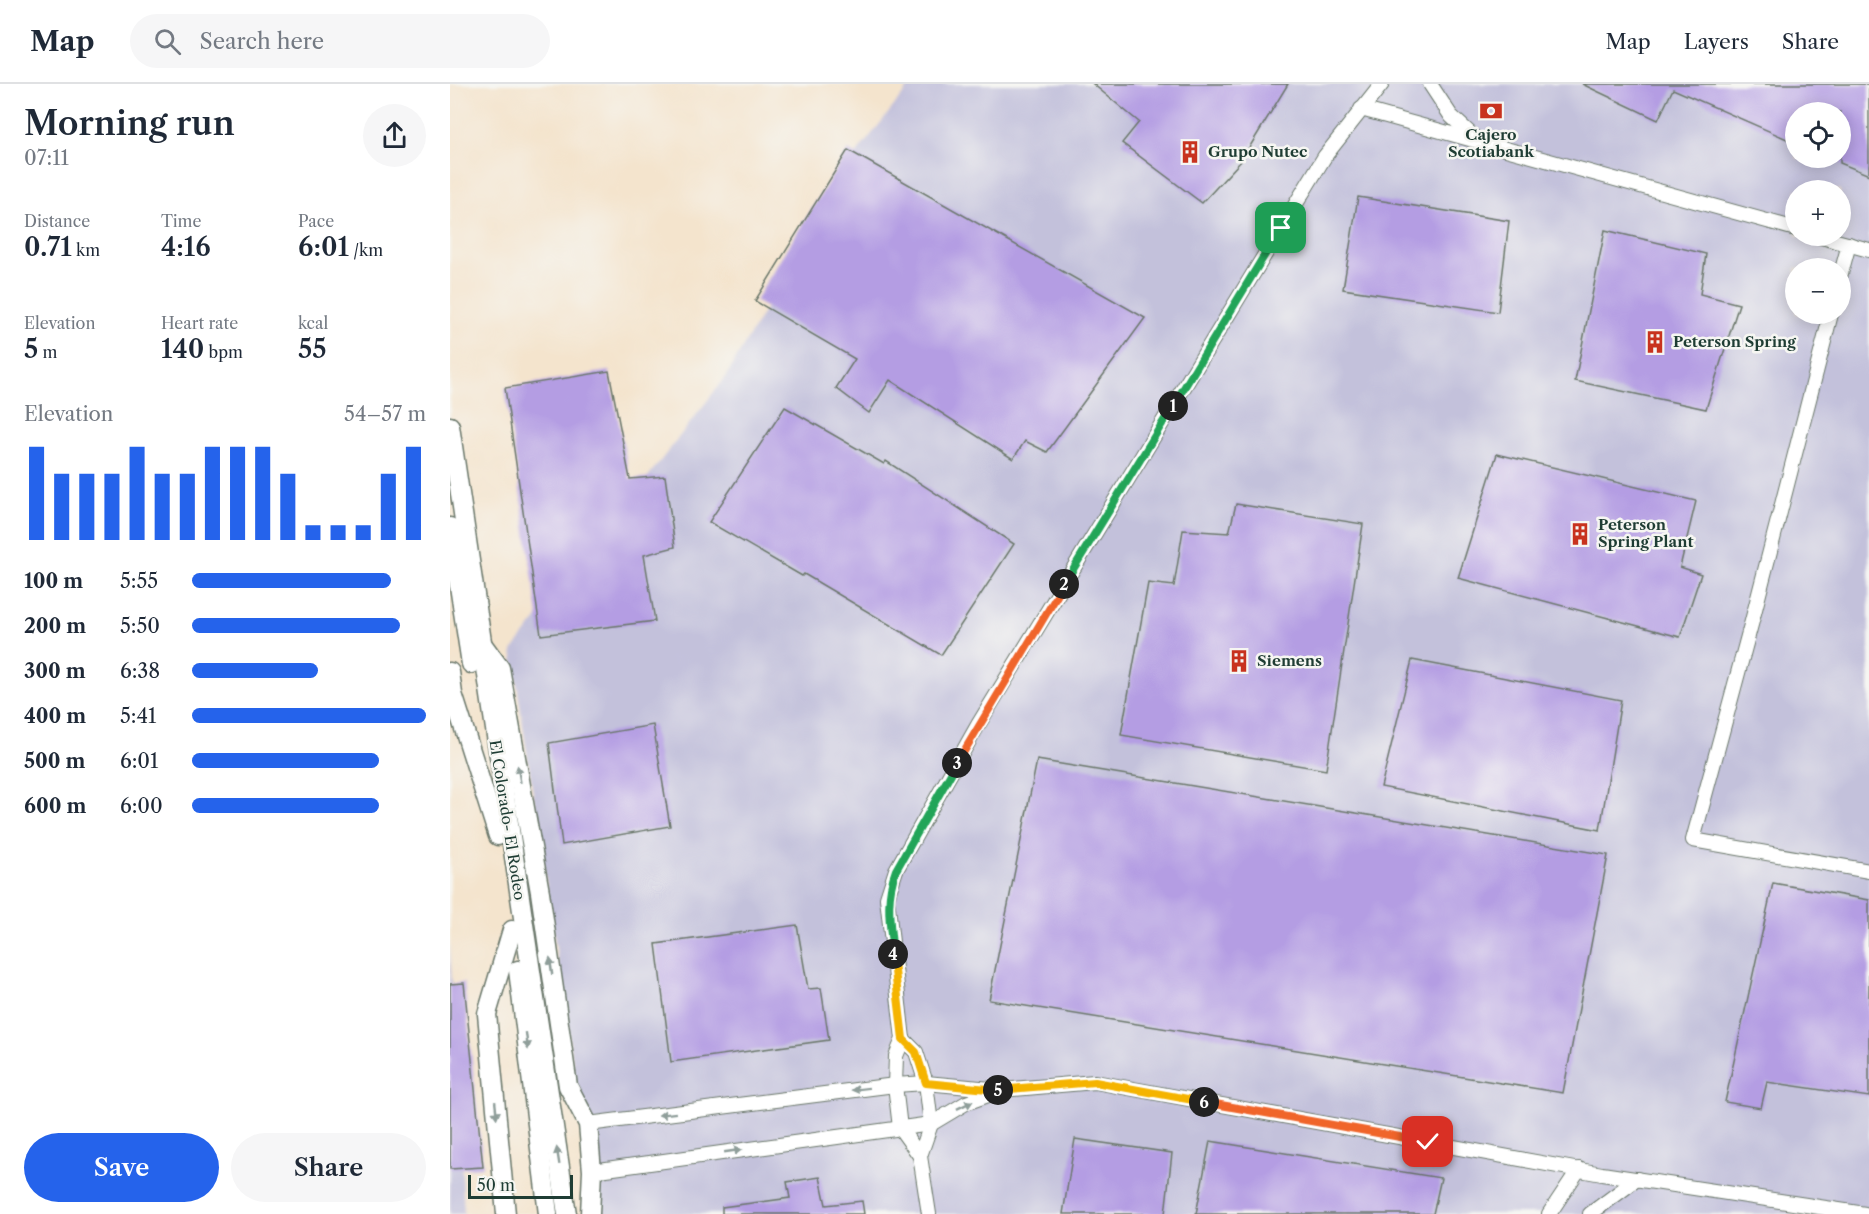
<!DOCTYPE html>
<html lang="en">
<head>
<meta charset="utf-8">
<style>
	body { margin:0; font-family:"Libre Caslon Text",serif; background:#f6f6f7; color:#1f2937; height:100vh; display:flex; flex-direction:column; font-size:22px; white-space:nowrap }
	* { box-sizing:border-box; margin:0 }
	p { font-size:20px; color:#747a83 }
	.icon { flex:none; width:33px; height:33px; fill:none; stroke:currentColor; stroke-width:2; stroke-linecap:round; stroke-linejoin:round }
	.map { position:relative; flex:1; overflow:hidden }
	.details { display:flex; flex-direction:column; background:#fff; width:450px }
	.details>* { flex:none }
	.tools { position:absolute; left:1335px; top:18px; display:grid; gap:12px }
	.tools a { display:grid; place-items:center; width:66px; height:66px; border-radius:50%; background:#fff; box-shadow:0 3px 15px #0003; font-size:30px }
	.scale { position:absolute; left:18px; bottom:15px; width:105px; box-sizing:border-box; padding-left:6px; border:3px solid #1f3d34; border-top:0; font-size:16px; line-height:21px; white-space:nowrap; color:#1f3d34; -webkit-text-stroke:4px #f6f6f2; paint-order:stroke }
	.pin { position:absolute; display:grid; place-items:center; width:51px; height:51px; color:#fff; margin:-26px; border-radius:12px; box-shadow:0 3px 9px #0006 }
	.km { position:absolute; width:30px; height:30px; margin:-15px; border-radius:50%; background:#222; color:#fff; font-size:16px; line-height:30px; text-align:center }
	.round { display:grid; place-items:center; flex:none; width:63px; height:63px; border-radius:32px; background:#f6f6f7 }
	.head { display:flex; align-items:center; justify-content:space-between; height:102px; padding:0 24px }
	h1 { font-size:33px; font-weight:600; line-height:45px }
	.metrics { display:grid; grid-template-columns:repeat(3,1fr); gap:9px; height:102px; padding:6px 24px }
	.metrics div { display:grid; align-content:center }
	.metrics b { font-size:26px; font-weight:600 }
	.metrics small { font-size:16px; font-weight:400 }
	.metrics p { font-size:16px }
	.chart { height:168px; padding:12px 24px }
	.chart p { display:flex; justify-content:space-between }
	.chart svg { width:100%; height:108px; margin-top:6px; stroke:#2563eb; stroke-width:6 }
	.cta { display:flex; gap:12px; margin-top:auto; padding:12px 24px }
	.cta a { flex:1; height:69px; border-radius:36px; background:#2563eb; color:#fff; font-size:24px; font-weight:600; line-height:69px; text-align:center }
	.cta a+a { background:#f6f6f7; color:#1f2937 }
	ul { padding:0 24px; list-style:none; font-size:20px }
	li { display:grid; grid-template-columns:96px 72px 1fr; align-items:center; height:45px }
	li i { height:15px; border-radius:8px; background:#2563eb }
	header { display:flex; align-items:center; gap:36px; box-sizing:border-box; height:84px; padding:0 30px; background:#fff; border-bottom:2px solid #e0e1e3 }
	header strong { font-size:28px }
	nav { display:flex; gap:33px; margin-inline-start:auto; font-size:21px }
	.search { width:420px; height:54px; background:#f6f6f7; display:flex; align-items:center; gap:15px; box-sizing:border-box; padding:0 21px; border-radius:33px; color:#747a83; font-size:22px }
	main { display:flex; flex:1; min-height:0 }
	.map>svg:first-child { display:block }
	.industrial { fill:#c3c1db; fill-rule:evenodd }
	.building { fill:#b49de3 }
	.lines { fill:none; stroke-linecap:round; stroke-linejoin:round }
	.street-casing { stroke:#6a776a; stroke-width:16 }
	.secondary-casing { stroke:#6a776a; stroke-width:21 }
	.street { stroke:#fff; stroke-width:14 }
	.secondary { stroke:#fff; stroke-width:18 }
	.oneway { fill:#8f9e9a }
	.split-1-casing { stroke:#fff; stroke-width:12 }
	.split-2-casing { stroke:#fff; stroke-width:12 }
	.split-3-casing { stroke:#fff; stroke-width:12 }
	.split-4-casing { stroke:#fff; stroke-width:12 }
	.split-5-casing { stroke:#fff; stroke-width:12 }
	.split-6-casing { stroke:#fff; stroke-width:12 }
	.split-7-casing { stroke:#fff; stroke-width:12 }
	.split-1 { stroke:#22a559; stroke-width:8 }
	.split-2 { stroke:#22a559; stroke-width:8 }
	.split-3 { stroke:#f0652b; stroke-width:8 }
	.split-4 { stroke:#22a559; stroke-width:8 }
	.split-5 { stroke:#f5b400; stroke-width:8 }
	.split-6 { stroke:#f5b400; stroke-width:8 }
	.split-7 { stroke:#f0652b; stroke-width:8 }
	.labels { text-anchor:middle; stroke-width:5; stroke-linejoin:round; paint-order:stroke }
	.poi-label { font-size:15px; font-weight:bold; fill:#1f3d34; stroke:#f6f6f2; text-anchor:start }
	.street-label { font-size:15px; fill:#1f3d34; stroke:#f6f6f2 }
</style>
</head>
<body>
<header>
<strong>Map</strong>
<div class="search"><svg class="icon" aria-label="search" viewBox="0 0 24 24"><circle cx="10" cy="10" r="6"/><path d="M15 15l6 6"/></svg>Search here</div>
<nav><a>Map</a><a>Layers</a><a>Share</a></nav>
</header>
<main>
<section class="details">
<div class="head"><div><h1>Morning run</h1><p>07:11</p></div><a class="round"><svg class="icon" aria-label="share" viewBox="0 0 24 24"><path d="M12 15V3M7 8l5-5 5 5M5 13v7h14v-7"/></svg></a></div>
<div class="metrics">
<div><p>Distance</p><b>0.71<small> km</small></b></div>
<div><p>Time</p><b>4:16</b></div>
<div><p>Pace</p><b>6:01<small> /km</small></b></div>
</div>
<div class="metrics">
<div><p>Elevation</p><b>5<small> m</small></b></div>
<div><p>Heart rate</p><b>140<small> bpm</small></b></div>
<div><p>kcal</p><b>55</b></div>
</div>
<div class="chart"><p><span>Elevation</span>54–57 m</p>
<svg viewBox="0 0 160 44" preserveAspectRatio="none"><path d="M5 44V6M15 44V17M25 44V17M35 44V17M45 44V6M55 44V17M65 44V17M75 44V6M85 44V6M95 44V6M105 44V17M115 44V38M125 44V38M135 44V38M145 44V17M155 44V6"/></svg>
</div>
<ul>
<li><b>100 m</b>5:55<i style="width:85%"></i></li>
<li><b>200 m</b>5:50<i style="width:89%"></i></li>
<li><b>300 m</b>6:38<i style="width:54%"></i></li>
<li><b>400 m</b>5:41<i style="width:100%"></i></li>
<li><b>500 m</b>6:01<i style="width:80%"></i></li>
<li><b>600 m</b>6:00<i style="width:80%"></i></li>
</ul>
<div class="cta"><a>Save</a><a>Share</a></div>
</section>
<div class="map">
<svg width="1419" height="1130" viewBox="0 0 1419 1130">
	<rect width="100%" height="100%" fill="#f6f6f2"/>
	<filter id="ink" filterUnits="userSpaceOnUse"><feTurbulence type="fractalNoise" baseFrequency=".0167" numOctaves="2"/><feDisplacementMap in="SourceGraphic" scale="12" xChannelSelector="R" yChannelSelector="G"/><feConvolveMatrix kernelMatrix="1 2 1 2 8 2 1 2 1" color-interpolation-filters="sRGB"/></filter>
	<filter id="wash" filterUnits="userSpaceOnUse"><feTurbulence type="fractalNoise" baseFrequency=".008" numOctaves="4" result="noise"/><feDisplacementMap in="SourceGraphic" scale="24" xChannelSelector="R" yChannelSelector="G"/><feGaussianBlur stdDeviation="1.35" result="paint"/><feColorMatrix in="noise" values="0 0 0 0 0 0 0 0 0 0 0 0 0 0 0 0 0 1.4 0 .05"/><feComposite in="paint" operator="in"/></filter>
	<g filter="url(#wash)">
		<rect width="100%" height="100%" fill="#f4e4cd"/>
		<g class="industrial">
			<path d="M 461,0 L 1419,0 L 1419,1130 L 145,1130 L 62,567 L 275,294 L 400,78 ZM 1346,28 L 1390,28 L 1390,74 L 1346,74 ZM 1346,106 L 1390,106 L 1390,152 L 1346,152 ZM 1346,184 L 1390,184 L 1390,230 L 1346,230 Z"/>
			<polygon points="0,858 14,1130 0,1130"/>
		</g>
		<g id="blocks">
			<g class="building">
				<polygon points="643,0 838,0 791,77 752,119 672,59 689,38"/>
				<polygon points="1132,0 1419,0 1419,91 1390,79 1390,28 1346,28 1346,59 1223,5 1208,36"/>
				<polygon points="398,66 695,234 597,368 575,357 563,375 440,296 419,329 386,304 405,275 305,217"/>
				<polygon points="908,113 1059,137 1048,228 893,205"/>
				<polygon points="1155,146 1256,170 1250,210 1289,220 1256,325 1125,297"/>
				<polygon points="159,287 180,395 215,392 225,463 194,471 205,537 91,551 55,304"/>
				<polygon points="335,323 434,380 436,377 564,460 491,571 354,490 352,492 259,438"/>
				<polygon points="1047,370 1246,417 1230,483 1251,490 1230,553 1008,494"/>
				<polygon points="786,420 913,440 876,686 671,651 698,499 724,502 733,446 779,449"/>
				<polygon points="962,576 1171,616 1150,746 931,703"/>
				<polygon points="203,641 220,742 112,761 99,659"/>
				<polygon points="587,676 1158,771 1113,1009 539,916"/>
				<polygon points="1323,799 1419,816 1419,1013 1317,998 1311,1024 1275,1018"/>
				<polygon points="347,841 358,905 371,904 379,956 221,978 206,860"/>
				<polygon points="14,899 33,1083 0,1085 0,900"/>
				<polygon points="625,1055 722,1069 715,1130 613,1130"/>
				<polygon points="760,1057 991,1094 983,1130 746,1130"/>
				<polygon points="370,1093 376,1121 412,1117 414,1130 272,1130 272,1123 340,1114 337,1098"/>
			</g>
		</g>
	</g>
	<g filter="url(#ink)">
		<use href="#blocks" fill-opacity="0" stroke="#6a776a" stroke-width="1.5"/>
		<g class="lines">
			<g class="street-casing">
				<g id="street">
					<polyline points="980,0 1001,32 1026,55"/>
					<polyline points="911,25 1346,145"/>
					<polyline points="1368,152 1419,166"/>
					<polyline points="1390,193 1399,160"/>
					<polyline points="1381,230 1302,537 1243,756 1419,787"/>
					<polyline points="453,955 466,968 476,999 481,1040 470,1072"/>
					<polyline points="138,1040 445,1001 476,999 552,1006 645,998 1152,1090 1415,1130"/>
					<polyline points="142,1087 481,1040 516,1019 547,1008"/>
					<polyline points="479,1130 470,1072 450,1044 445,1001 446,972 453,955 437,814 446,786 528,641 875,72 932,0"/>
					<polyline points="1099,1130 1129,1085"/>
					<polyline points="1140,1130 1187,1095"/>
				</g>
			</g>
			<g class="secondary-casing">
				<g id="secondary">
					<polyline points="0,342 117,1130"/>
					<polyline points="0,443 21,580"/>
					<polyline points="31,558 50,584 90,808 118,1002 138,1040 142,1087 140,1130"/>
					<polyline points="0,588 3,610 48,752"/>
					<polyline points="68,886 98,1130"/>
					<polyline points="56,1130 37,930 62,846"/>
				</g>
			</g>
			<use href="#street" class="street"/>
			<use href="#secondary" class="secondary"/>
		</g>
		<defs><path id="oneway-solid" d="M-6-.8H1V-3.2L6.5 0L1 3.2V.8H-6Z" transform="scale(1.5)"/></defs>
		<g class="oneway">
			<use href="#oneway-solid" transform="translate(69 690) rotate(-100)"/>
			<use href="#oneway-solid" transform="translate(101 882) rotate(-98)"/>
			<use href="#oneway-solid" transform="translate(77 957) rotate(83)"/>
			<use href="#oneway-solid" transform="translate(410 1005) rotate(173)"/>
			<use href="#oneway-solid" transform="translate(515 1021) rotate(-26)"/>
			<use href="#oneway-solid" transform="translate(46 1026) rotate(84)"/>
			<use href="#oneway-solid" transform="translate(217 1030) rotate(173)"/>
			<use href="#oneway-solid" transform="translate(283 1067) rotate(-8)"/>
			<use href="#oneway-solid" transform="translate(108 1072) rotate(-99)"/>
		</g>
	</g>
	<g class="lines" filter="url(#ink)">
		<g class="split-1-casing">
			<polyline id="split-1" points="723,322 831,144"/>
		</g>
		<g class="split-2-casing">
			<polyline id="split-2" points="614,500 723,322"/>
		</g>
		<g class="split-3-casing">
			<polyline id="split-3" points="507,679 614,500"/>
		</g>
		<g class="split-4-casing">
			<path id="split-4" d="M 443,870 C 440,840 435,815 446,786 L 507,679"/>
		</g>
		<g class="split-5-casing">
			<polyline id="split-5" points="443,870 453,955 466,968 476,999 548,1006"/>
		</g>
		<g class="split-6-casing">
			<polyline id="split-6" points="548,1006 645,998 754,1018"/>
		</g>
		<g class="split-7-casing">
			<polyline id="split-7" points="754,1018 978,1058"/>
		</g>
		<use href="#split-1" class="split-1"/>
		<use href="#split-2" class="split-2"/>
		<use href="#split-3" class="split-3"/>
		<use href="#split-4" class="split-4"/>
		<use href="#split-5" class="split-5"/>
		<use href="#split-6" class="split-6"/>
		<use href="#split-7" class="split-7"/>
	</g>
	<defs>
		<g id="bank-bare" transform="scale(1.8)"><path d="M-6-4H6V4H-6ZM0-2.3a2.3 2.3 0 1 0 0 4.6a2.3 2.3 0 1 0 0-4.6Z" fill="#c8321e" stroke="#f6f6f2" stroke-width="2.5" paint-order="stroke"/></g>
		<g id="building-bare" transform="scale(1.8)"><path d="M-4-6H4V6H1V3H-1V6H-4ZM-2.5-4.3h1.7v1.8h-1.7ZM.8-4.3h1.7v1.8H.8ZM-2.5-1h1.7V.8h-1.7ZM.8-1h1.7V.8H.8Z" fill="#c8321e" stroke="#f6f6f2" stroke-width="2.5" paint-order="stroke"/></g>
	</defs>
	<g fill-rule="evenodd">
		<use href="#bank-bare" x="1041" y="27"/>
		<use href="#building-bare" x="740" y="68"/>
		<use href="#building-bare" x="1205" y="258"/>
		<use href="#building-bare" x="1130" y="450"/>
		<use href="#building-bare" x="789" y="577"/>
	</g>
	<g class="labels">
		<g class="poi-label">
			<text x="1041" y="56" text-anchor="middle">Cajero<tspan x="1041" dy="17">Scotiabank</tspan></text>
			<text x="758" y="73">Grupo Nutec</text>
			<text x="1223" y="263">Peterson Spring</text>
			<text x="1148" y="446">Peterson<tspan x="1148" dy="17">Spring Plant</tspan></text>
			<text x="807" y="582">Siemens</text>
		</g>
		<g class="street-label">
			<text transform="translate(57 736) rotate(81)" y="5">El Colorado- El Rodeo</text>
		</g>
	</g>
</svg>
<div class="tools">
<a><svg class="icon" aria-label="locate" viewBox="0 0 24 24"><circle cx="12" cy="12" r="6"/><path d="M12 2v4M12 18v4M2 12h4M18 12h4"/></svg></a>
<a>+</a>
<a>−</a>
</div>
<div class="scale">50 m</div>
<div class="pin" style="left:831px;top:144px;background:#1e9e55"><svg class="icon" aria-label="arrive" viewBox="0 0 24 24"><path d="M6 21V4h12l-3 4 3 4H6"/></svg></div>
<div class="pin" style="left:978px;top:1058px;background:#d93025"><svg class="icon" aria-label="check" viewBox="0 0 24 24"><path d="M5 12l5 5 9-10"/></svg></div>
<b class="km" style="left:723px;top:322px">1</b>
<b class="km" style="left:614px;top:500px">2</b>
<b class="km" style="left:507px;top:679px">3</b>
<b class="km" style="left:443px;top:870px">4</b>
<b class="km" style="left:548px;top:1006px">5</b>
<b class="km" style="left:754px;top:1018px">6</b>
</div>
</main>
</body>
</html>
